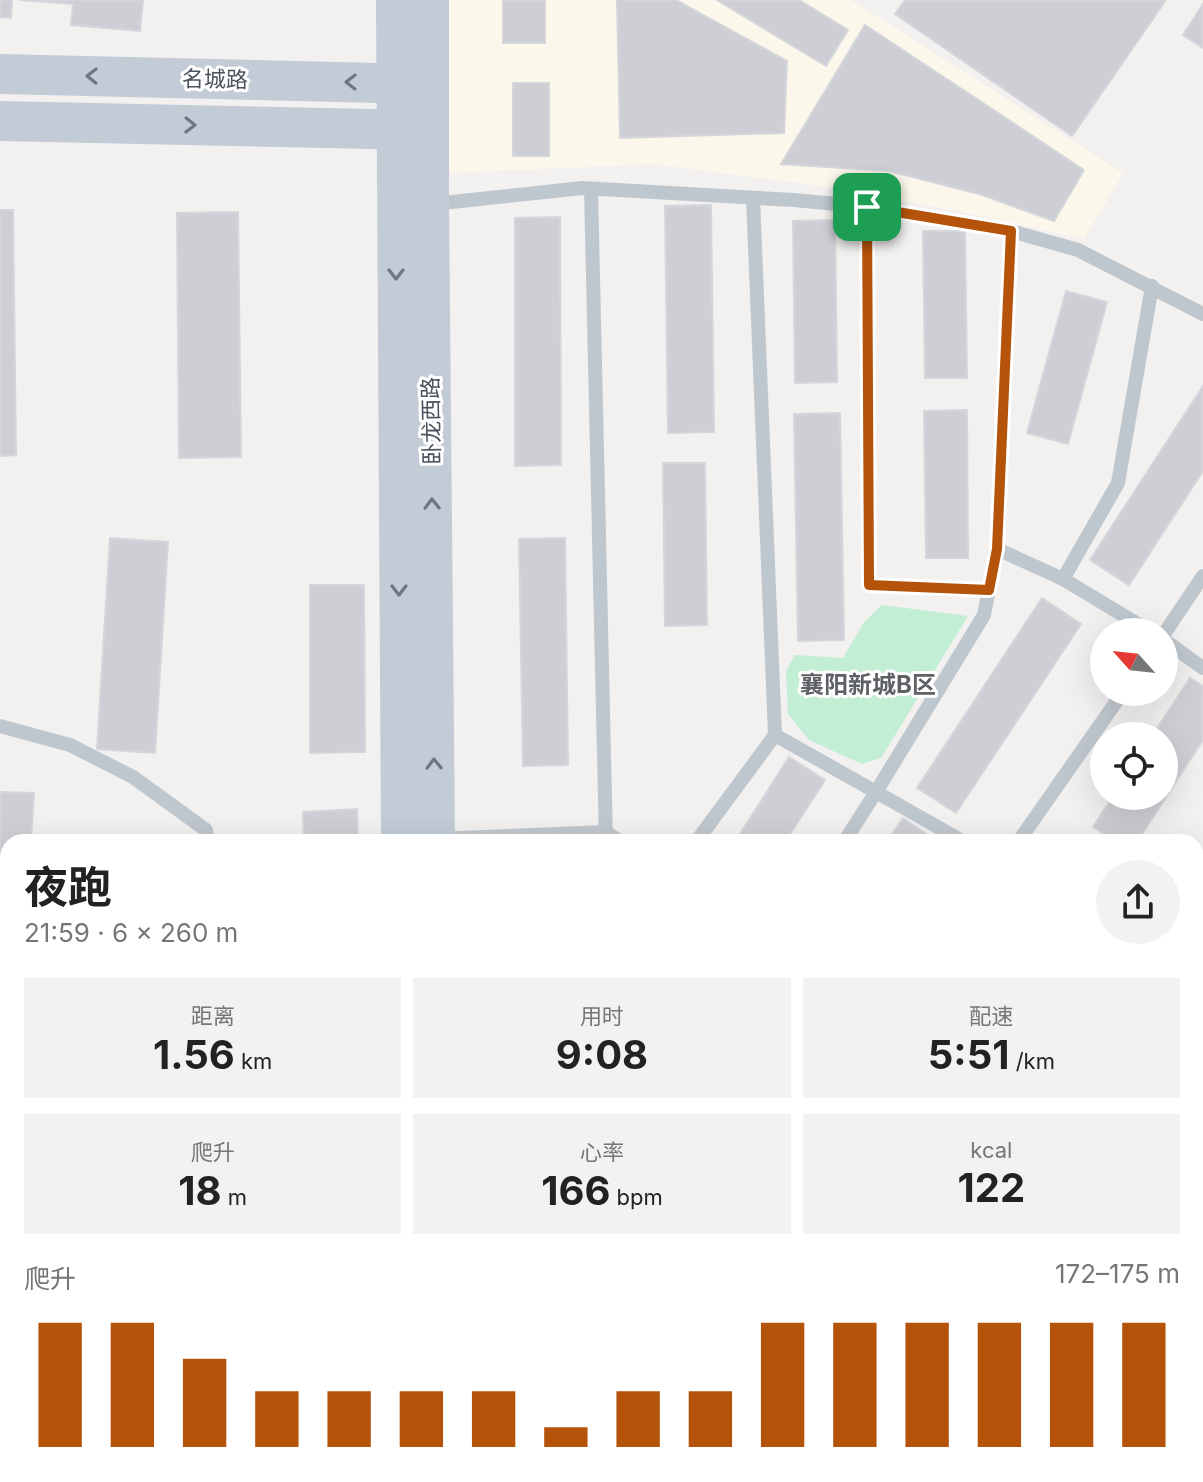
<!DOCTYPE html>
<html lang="zh">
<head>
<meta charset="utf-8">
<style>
	body { margin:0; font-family:Inter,"Noto Sans SC",sans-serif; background:#f2f2f2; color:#222; height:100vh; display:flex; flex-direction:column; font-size:30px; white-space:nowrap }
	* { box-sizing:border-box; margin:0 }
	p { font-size:26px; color:#767676 }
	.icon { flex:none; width:44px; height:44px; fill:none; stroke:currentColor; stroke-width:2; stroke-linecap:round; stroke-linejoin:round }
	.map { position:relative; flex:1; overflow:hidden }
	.sheet { position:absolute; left:0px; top:834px; width:1204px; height:648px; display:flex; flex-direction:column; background:#fff; border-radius:24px 24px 0 0; box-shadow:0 8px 32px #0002 }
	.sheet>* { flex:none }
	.needle { width:52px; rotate:297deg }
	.buttons { position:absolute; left:1090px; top:618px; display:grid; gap:16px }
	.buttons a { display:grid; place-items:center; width:88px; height:88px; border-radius:50%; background:#fff; box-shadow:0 8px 32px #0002; font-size:40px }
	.pin { position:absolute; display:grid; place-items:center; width:68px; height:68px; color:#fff; margin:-34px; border-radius:16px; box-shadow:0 4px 12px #0006 }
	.round { display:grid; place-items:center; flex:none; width:84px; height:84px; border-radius:42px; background:#f2f2f2 }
	.headline { display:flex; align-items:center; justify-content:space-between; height:136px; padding:0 24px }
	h1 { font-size:44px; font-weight:700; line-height:60px }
	.stats { display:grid; grid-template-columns:repeat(3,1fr); gap:12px; height:136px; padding:8px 24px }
	.stats div { display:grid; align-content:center; border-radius:0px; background:#f2f2f2; text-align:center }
	.stats b { font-size:40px; font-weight:700 }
	.stats small { font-size:22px; font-weight:400 }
	.stats p { font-size:22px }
	.chart { height:224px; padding:16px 24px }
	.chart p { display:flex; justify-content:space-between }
	.chart svg { width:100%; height:144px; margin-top:8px; stroke:#b45309; stroke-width:6 }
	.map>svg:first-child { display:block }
	.commercial { fill:#fcf7eb }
	.green { fill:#c1eed4 }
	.water { fill:#91d4e8 }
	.building { fill:#cdcfd4; stroke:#d5d6db; stroke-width:2 }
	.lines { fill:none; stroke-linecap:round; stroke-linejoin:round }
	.path { stroke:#7bcaa5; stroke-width:5; stroke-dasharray:6 4; stroke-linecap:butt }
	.lane { stroke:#bfc7ce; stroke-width:14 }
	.street { stroke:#bfc7ce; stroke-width:28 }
	.secondary { stroke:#c2cbd6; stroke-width:40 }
	.rail { stroke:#b3b5ba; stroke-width:6 }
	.oneway { stroke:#6d7781 }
	.route-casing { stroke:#fff; stroke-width:16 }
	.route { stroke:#b45309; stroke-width:10 }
	.labels { text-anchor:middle; stroke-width:6; stroke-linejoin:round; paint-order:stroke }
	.street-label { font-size:22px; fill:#49535d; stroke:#fff }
	.neighbourhood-label { font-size:24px; font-weight:bold; fill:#5d6065; stroke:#fff }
</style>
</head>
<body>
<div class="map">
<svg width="1203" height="1482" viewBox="0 0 1203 1482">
	<rect width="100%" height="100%" fill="#f3f0f0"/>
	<polygon class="commercial" points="447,0 851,0 1123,173 1084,239 958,211 807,184 653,164 449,173"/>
	<polygon class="green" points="882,605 968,616 881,758 862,764 809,740 788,714 786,671 795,655 843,658 864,622"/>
	<polygon class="water" points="8,1037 8,1089 0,1087 0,1040"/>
	<g class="building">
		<polygon points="0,0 12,0 11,18 0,17"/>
		<polygon points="19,0 143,0 140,31 71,25 73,4"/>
		<rect x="503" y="0" width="42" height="43"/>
		<polygon points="617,0 676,0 787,61 784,133 620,138"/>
		<polygon points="717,0 799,0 848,30 826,66"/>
		<polygon points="905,0 1166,0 1072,136 895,14"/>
		<polygon points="1203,4 1203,48 1183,35"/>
		<polygon points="865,25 1084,170 1054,221 979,194 889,171 781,164"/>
		<rect x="513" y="83" width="36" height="73"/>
		<polygon points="711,205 714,432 668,433 665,206"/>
		<polygon points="0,210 13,210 16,455 0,456"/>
		<polygon points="238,212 241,457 179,458 177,213"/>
		<polygon points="560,217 561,465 515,466 515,218"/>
		<polygon points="835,220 837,382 795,383 793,221"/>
		<polygon points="923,231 965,231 967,378 925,378"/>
		<polygon points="1066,291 1107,302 1068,444 1027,433"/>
		<polygon points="1203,386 1203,471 1129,585 1090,560"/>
		<polygon points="967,410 968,558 926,558 924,411"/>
		<polygon points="840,413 844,640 798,641 794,414"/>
		<polygon points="663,463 705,463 707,625 665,626"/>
		<polygon points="110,538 168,542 155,753 97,749"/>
		<polygon points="565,538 568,765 523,766 519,539"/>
		<polygon points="310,585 364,585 365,752 310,753"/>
		<polygon points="1042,598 1081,624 956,813 917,788"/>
		<polygon points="1190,678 1203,686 1203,740 1137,842 1116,842 1093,827 1113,796 1164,796 1164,736 1152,736"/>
		<polygon points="789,757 825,780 785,842 735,842"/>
		<polygon points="0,792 34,793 31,842 8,842 8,1001 0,1001"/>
		<polygon points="357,809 358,842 304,842 303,812"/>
		<polygon points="903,818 938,842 887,842"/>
		<polygon points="1196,1020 1203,1028 1203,1105 1196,1100"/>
		<rect x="0" y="1138" width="8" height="203"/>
		<polygon points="1203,1142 1203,1160 1196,1152"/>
		<polygon points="1196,1164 1203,1171 1203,1205 1196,1212"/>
		<polygon points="1196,1244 1203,1249 1203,1322 1199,1330 1196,1328"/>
		<polygon points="0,1427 8,1427 8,1474 28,1474 28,1482 0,1482"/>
		<polygon points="180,1474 231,1474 232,1482 181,1482"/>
		<polygon points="566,1474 664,1474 670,1482 556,1482"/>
		<polygon points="689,1474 774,1474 767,1482 698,1482"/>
		<polygon points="799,1474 846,1474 840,1482 793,1482"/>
	</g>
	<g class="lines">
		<g class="path">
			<polyline points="0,1035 8,1032"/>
			<polyline points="0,1092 8,1093"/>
		</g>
		<g class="lane">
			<polyline points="591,189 606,842"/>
			<polyline points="753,198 775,735 876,792 984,615 997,549"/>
			<polyline points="433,204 582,188 794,200 879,208 1011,231 997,549 1063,579 1151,632"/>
			<polyline points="867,207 869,585 989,590"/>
			<polyline points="1011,231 1078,250 1203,314"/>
			<polyline points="1063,579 1118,483 1152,286"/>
			<polyline points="1164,634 1203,576"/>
			<polyline points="1164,640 1203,668"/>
			<polyline points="0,726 70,745 133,777 206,830 208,842"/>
			<polyline points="436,839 606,832 621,842"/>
			<polyline points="696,842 775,735"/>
			<polyline points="844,842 876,792 964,842"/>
			<polyline points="1018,842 1123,692"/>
			<polyline points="0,1385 8,1383"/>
		</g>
		<g class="street">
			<polyline points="1196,878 1203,868"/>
			<polyline points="1196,983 1203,988"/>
			<polyline points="1196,1425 1203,1420"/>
			<polyline points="953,1474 967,1482"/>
			<polyline points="1119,1482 1130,1474"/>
		</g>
		<g class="secondary">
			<polyline points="396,0 401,842"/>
			<polyline points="429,0 429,205 435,842"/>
			<polyline points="0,74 421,84"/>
			<polyline points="0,121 420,130"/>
			<polyline points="442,1474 443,1482"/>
			<polyline points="399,1482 410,1474"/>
		</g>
		<g class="rail">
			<polyline points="1196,1352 1203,1347"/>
			<polyline points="974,1482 991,1474"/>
		</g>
	</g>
	<defs><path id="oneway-chevron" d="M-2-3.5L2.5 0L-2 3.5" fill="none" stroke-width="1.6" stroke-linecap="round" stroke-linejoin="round" transform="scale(2)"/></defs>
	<g class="oneway">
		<use href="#oneway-chevron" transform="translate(92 76) rotate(-179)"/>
		<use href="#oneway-chevron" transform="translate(351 82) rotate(-179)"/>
		<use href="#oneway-chevron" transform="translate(190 125) rotate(1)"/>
		<use href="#oneway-chevron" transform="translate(396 274) rotate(90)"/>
		<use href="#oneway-chevron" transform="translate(432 504) rotate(-91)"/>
		<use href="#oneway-chevron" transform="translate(399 590) rotate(90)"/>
		<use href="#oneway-chevron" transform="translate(434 764) rotate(-91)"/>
	</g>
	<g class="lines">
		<g class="route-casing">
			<polygon id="route" points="867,207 1011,231 997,549 989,590 869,585"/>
		</g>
		<use href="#route" class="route"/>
	</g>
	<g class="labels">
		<g class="street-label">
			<text transform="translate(215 79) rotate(1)" y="8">名城路</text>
			<text transform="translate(431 421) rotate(-91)" y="8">卧龙西路</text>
		</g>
		<g class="neighbourhood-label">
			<text x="868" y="693">襄阳新城B区</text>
		</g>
	</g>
</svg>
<div class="buttons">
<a><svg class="needle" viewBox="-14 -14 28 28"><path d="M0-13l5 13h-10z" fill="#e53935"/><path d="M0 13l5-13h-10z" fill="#767676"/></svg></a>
<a><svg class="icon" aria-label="locate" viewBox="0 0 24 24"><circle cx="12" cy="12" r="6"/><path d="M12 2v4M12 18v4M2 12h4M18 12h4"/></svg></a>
</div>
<div class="pin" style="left:867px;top:207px;background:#1e9e55"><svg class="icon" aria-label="arrive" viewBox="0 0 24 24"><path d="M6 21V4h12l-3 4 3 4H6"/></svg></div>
<section class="sheet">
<div class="headline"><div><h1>夜跑</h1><p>21:59 · 6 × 260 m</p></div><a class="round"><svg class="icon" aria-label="share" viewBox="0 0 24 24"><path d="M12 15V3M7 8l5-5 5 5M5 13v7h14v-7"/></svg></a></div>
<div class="stats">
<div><p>距离</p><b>1.56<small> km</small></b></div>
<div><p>用时</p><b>9:08</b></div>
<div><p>配速</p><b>5:51<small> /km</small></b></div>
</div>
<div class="stats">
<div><p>爬升</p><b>18<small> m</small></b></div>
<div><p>心率</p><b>166<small> bpm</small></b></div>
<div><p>kcal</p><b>122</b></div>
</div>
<div class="chart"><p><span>爬升</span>172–175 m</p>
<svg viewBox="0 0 160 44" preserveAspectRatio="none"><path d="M5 44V6M15 44V6M25 44V17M35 44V27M45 44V27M55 44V27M65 44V27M75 44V38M85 44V27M95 44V27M105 44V6M115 44V6M125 44V6M135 44V6M145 44V6M155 44V6"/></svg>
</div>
</section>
</div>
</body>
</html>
